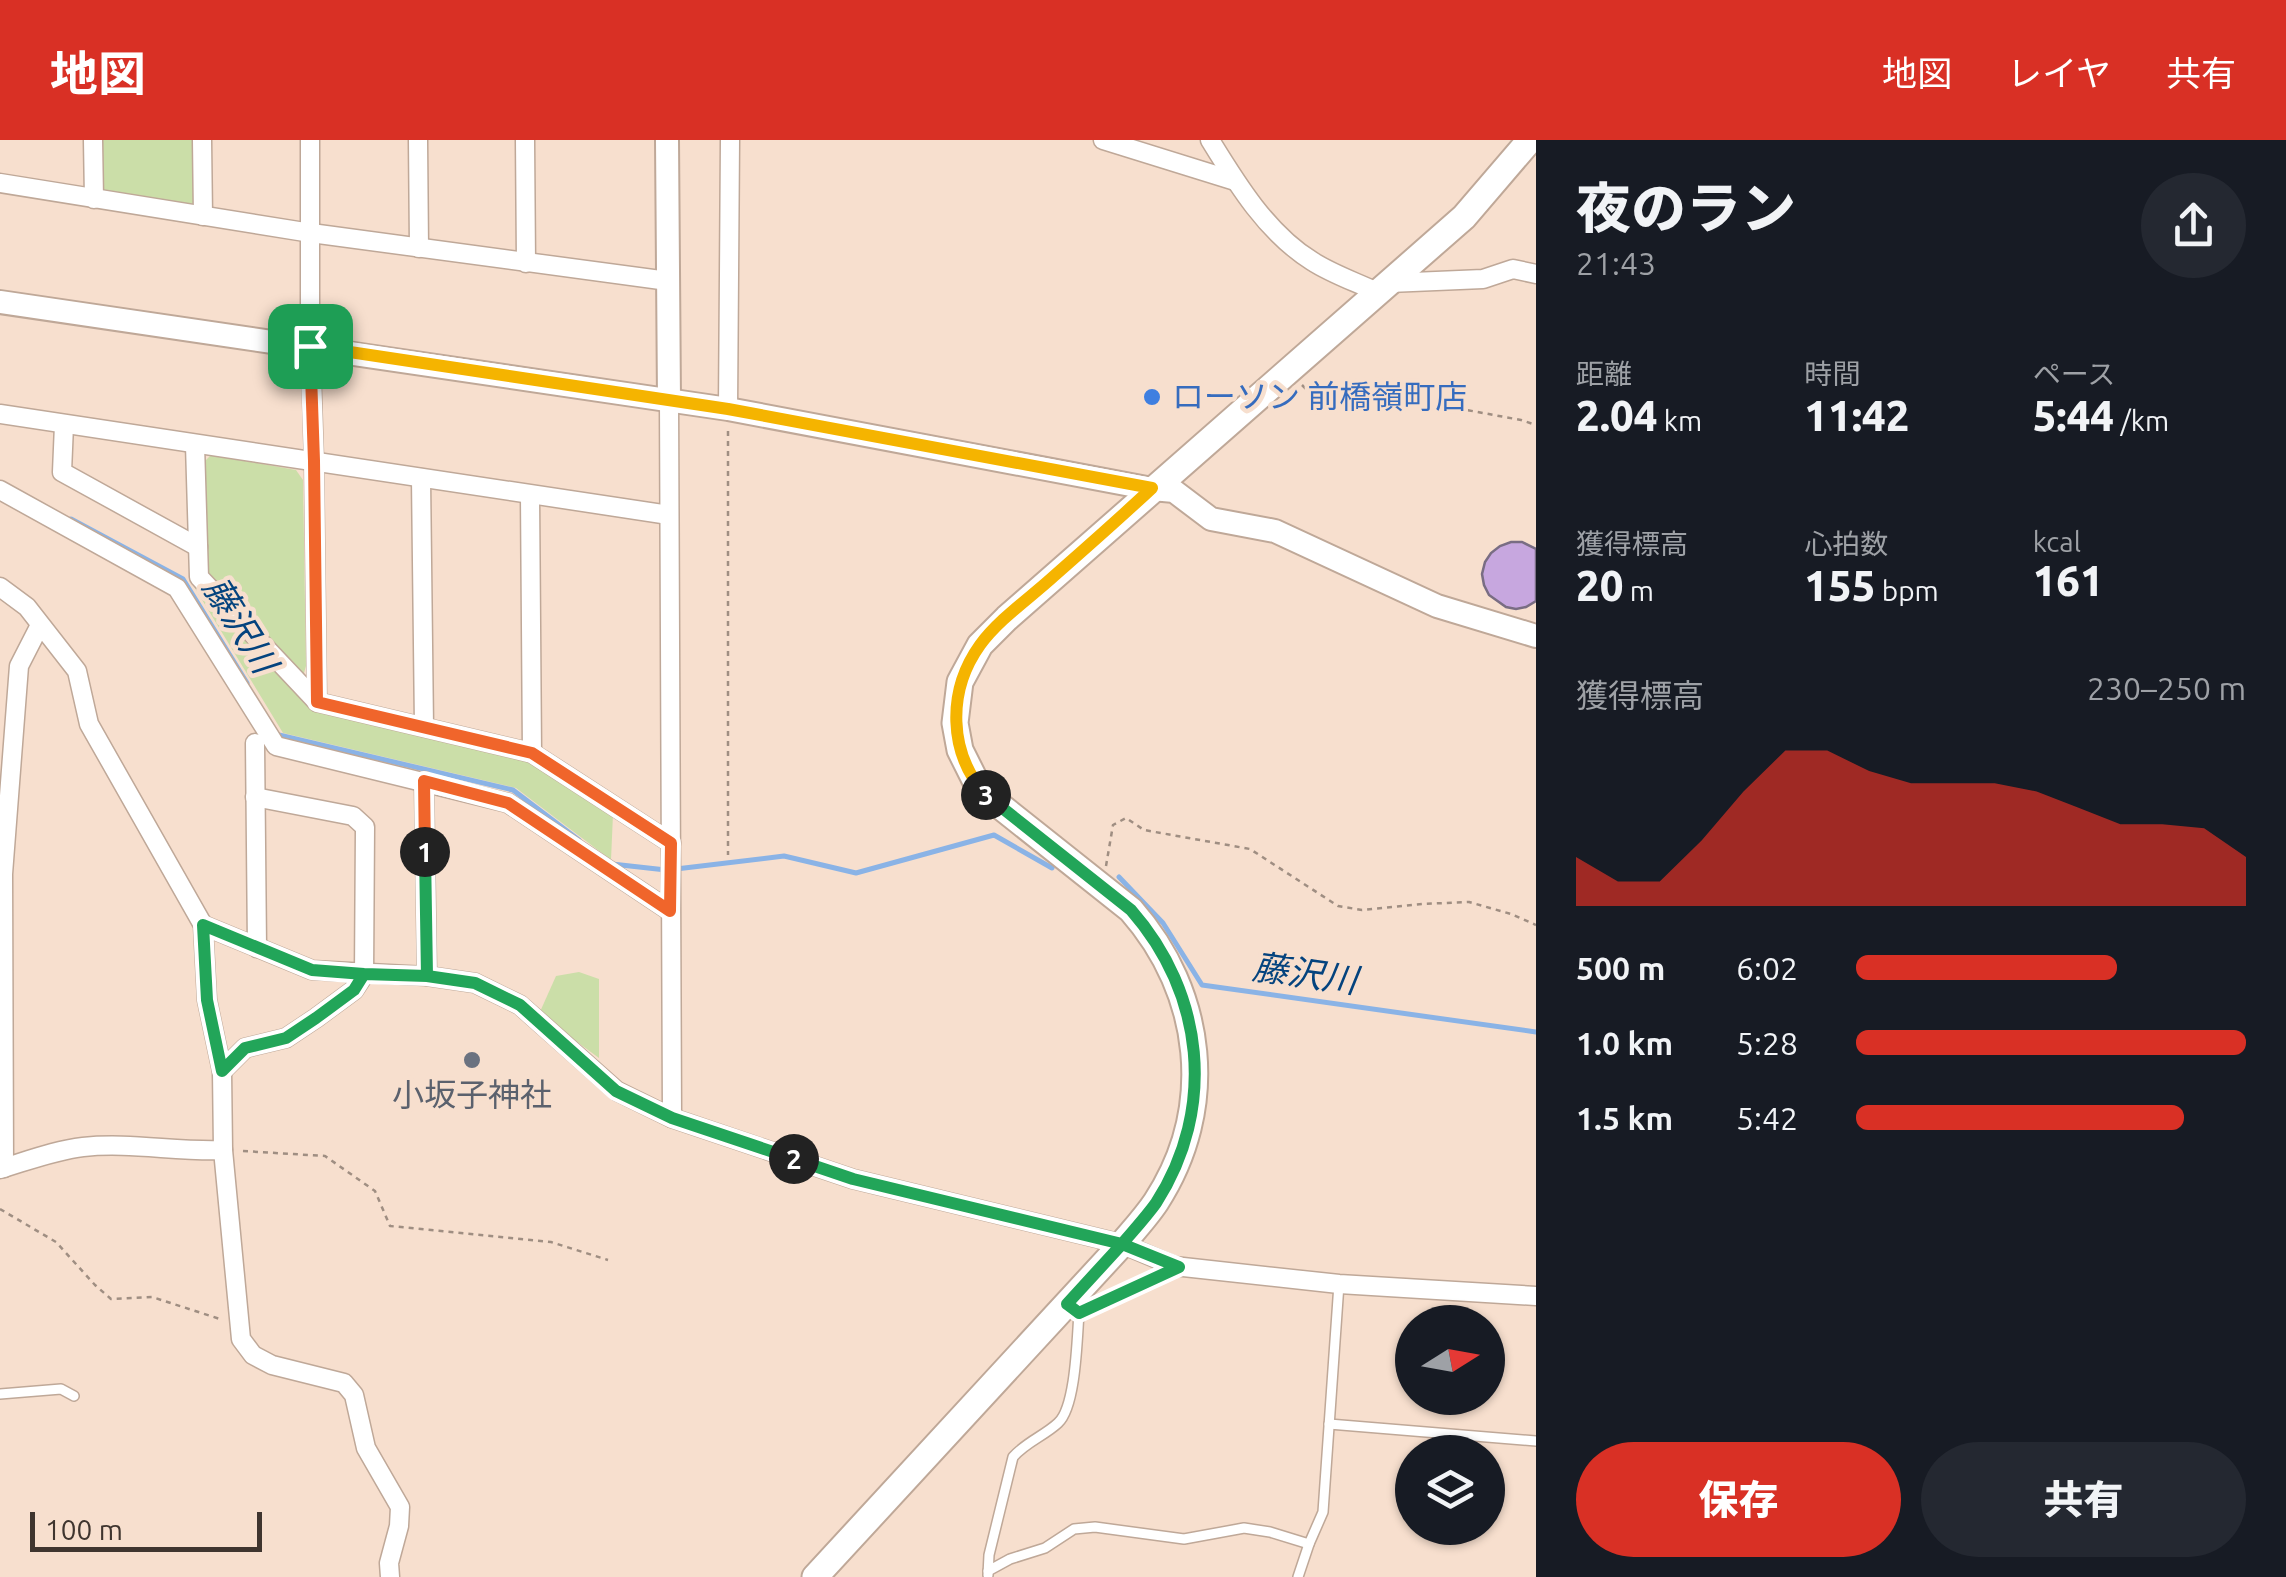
<!DOCTYPE html>
<html lang="ja">
<head>
<meta charset="utf-8">
<style>
	body { margin:0; font-family:Ubuntu,"Noto Sans JP",sans-serif; background:#242831; color:#f1f3f6; height:100vh; display:flex; flex-direction:column; font-size:38px; white-space:nowrap }
	* { box-sizing:border-box; margin:0 }
	p { font-size:32px; color:#9ea1a6 }
	.icon { flex:none; width:55px; height:55px; fill:none; stroke:currentColor; stroke-width:2; stroke-linecap:round; stroke-linejoin:round }
	.map { position:relative; flex:1; overflow:hidden }
	.side { display:flex; flex-direction:column; background:#171b24; width:750px }
	.side>* { flex:none }
	.needle { width:65px; rotate:79deg }
	.tools { position:absolute; left:1395px; top:1165px; display:grid; gap:20px }
	.tools a { display:grid; place-items:center; width:110px; height:110px; border-radius:50%; background:#171b24; box-shadow:0 2px 8px #0004; font-size:50px }
	.scale { position:absolute; left:30px; bottom:25px; width:232px; box-sizing:border-box; padding-left:10px; border:5px solid #3f352f; border-top:0; font-size:28px; line-height:35px; white-space:nowrap; color:#3f352f; -webkit-text-stroke:8px #f7dfce; paint-order:stroke }
	.pin { position:absolute; display:grid; place-items:center; width:85px; height:85px; color:#fff; margin:-42px; border-radius:20px; box-shadow:0 5px 15px #0006 }
	.km { position:absolute; width:50px; height:50px; margin:-25px; border-radius:50%; background:#222; color:#fff; font-size:28px; line-height:50px; text-align:center }
	.round { display:grid; place-items:center; flex:none; width:105px; height:105px; border-radius:52px; background:#242831 }
	.summary { display:flex; align-items:center; justify-content:space-between; height:170px; padding:0 40px }
	h1 { font-size:55px; font-weight:800; line-height:75px }
	.metrics { display:grid; grid-template-columns:repeat(3,1fr); gap:15px; height:170px; padding:10px 40px }
	.metrics div { display:grid; align-content:center }
	.metrics b { font-size:42px; font-weight:800 }
	.metrics small { font-size:28px; font-weight:400 }
	.metrics p { font-size:28px }
	.chart { height:280px; padding:20px 40px }
	.chart p { display:flex; justify-content:space-between }
	.chart svg { width:100%; height:180px; margin-top:10px; fill:#d93025; opacity:.7 }
	.cta { display:flex; gap:20px; margin-top:auto; padding:20px 40px }
	.cta a { flex:1; height:115px; border-radius:60px; background:#d93025; color:#fff; font-size:40px; font-weight:800; line-height:115px; text-align:center }
	.cta a+a { background:#242831; color:#f1f3f6 }
	ul { padding:0 40px; list-style:none; font-size:32px }
	li { display:grid; grid-template-columns:160px 120px 1fr; align-items:center; height:75px }
	li i { height:25px; border-radius:12px; background:#d93025 }
	header { display:flex; align-items:center; gap:60px; box-sizing:border-box; height:140px; padding:0 50px; background:#d93025; color:#fff }
	header strong { font-size:48px }
	nav { display:flex; gap:55px; margin-inline-start:auto; font-size:35px }
	main { display:flex; flex:1; min-height:0 }
	.map>svg:first-child { display:block }
	.green { fill:#cbdea8 }
	.lines { fill:none; stroke-linecap:round; stroke-linejoin:round }
	.stream { stroke:#8ab3e6; stroke-width:5 }
	.building { fill:#c7a7df; stroke:#796d83; stroke-width:2.5 }
	.lane-casing { stroke:#bfa898; stroke-width:12 }
	.street-casing { stroke:#bfa898; stroke-width:21 }
	.secondary-casing { stroke:#bfa898; stroke-width:26 }
	.primary-casing { stroke:#bfa898; stroke-width:29 }
	.path { stroke:#9f8e82; stroke-width:2.5; stroke-dasharray:5 5; stroke-linecap:butt }
	.lane { stroke:#fff; stroke-width:9 }
	.street { stroke:#fff; stroke-width:18 }
	.secondary { stroke:#fff; stroke-width:22 }
	.primary { stroke:#fff; stroke-width:25 }
	.split-1-casing { stroke:#fff; stroke-width:20 }
	.split-2-casing { stroke:#fff; stroke-width:20 }
	.split-3-casing { stroke:#fff; stroke-width:20 }
	.split-4-casing { stroke:#fff; stroke-width:20 }
	.split-1 { stroke:#f0652b; stroke-width:12 }
	.split-2 { stroke:#22a559; stroke-width:12 }
	.split-3 { stroke:#22a559; stroke-width:12 }
	.split-4 { stroke:#f5b400; stroke-width:12 }
	.shop-dot { fill:#3f7fe0; stroke:#f7dfce; stroke-width:4 }
	.worship-dot { fill:#6b7280; stroke:#f7dfce; stroke-width:4 }
	.labels { text-anchor:middle; stroke-width:9; stroke-linejoin:round; paint-order:stroke }
	.shop-label { font-size:32px; fill:#366cbe; stroke:#f7dfce; text-anchor:start }
	.worship-label { font-size:32px; fill:#5b616d; stroke:#f7dfce }
	.water-label { font-size:35px; font-style:italic; fill:#04437e; stroke:#f7dfce }
</style>
</head>
<body>
<header>
<strong>地図</strong>
<nav><a>地図</a><a>レイヤ</a><a>共有</a></nav>
</header>
<main>
<div class="map">
<svg width="1536" height="1437" viewBox="0 0 1536 1437">
	<rect width="100%" height="100%" fill="#f7dfce"/>
	<g class="green">
		<polygon points="100,0 195,0 196,61 192,66 106,55 100,50"/>
		<polygon points="211,315 296,330 303,340 306,526 304,533 298,532 204,435 204,322"/>
		<polygon points="195,442 314,568 528,620 613,674 611,720 516,648 283,593 193,445"/>
		<polygon points="579,832 599,839 599,918 539,874 556,836"/>
	</g>
	<g class="lines">
		<g class="stream">
			<polyline points="71,379 183,439 247,543"/>
			<polyline points="279,595 513,650 579,700"/>
			<polyline points="612,724 666,730"/>
			<polyline points="676,729 784,716 856,733 994,695 1052,728"/>
			<polyline points="1119,737 1163,783 1202,845 1536,892"/>
		</g>
	</g>
	<polygon class="building" points="1511,402 1522,402 1536,409 1536,461 1526,467 1516,469 1506,467 1489,455 1484,445 1482,434 1485,422 1491,413 1500,406"/>
	<g class="lines">
		<g class="lane-casing">
			<g id="lane">
				<polyline points="1077,1171 1079,1173 1176,1128"/>
				<polyline points="0,1254 61,1249 74,1256"/>
				<polyline points="1329,1284 1536,1301"/>
				<polyline points="988,1431 1010,1419 1045,1408 1074,1389 1095,1387 1184,1399 1244,1388 1270,1392 1309,1404"/>
				<path d="M 988,1435 L 989,1415 L 1013,1317 C 1026,1302 1044,1296 1058,1283 C 1076,1267 1077,1198 1079,1173"/>
				<polyline points="1298,1437 1309,1404 1323,1372 1339,1144"/>
			</g>
		</g>
		<g class="street-casing">
			<g id="street">
				<polyline points="93,0 94,59"/>
				<polyline points="202,0 203,76"/>
				<polyline points="310,0 310,191 314,321 317,562 532,613 671,703"/>
				<polyline points="418,0 419,108"/>
				<polyline points="525,0 526,123"/>
				<polyline points="1103,0 1235,41"/>
				<path d="M 1210,0 C 1237,44 1267,93 1312,121 C 1332,134 1356,142 1377,152"/>
				<polyline points="0,43 311,93 668,141"/>
				<polyline points="1389,143 1483,139 1513,129 1536,134"/>
				<polyline points="669,260 672,978"/>
				<polyline points="728,269 730,0"/>
				<polyline points="0,274 669,375"/>
				<polyline points="64,285 62,332 198,407"/>
				<polyline points="195,305 199,437 317,562"/>
				<polyline points="421,338 424,587"/>
				<polyline points="0,350 177,448 276,606 508,663 670,771"/>
				<polyline points="530,355 532,613"/>
				<polyline points="0,447 27,467 77,531 89,584 203,785 207,860 222,931 223,1010 241,1199 253,1215 272,1225 344,1243 354,1255 366,1308 400,1367 399,1386 389,1423 390,1437"/>
				<polyline points="255,603 257,808"/>
				<polyline points="424,641 427,836"/>
				<polyline points="203,785 312,830 427,836 475,843 520,865 617,951 672,978 853,1039 1122,1104 1174,1126 1339,1144 1536,1156"/>
				<polyline points="222,931 245,908 286,898 316,878 354,850 364,835 365,687 353,676 255,657"/>
				<polyline points="4,1028 3,734 19,526 40,485"/>
				<path d="M 0,1029 C 27,1021 56,1010 83,1007 C 130,1002 177,1012 223,1010"/>
			</g>
		</g>
		<g class="secondary-casing">
			<g id="secondary">
				<polyline points="667,0 669,260"/>
				<polyline points="0,162 728,269 1152,349 1174,351 1211,379 1275,391 1437,466 1536,496"/>
			</g>
		</g>
		<g class="primary-casing">
			<path id="primary" d="M 815,1437 L 1122,1104 C 1133,1091 1146,1077 1156,1062 C 1217,968 1204,853 1131,770 L 990,658 L 977,644 L 960,610 L 955,583 L 960,542 L 980,505 L 1007,478 L 1464,77 L 1530,0"/>
		</g>
		<g class="path">
			<polyline points="1302,245 1307,250 1357,260 1407,259 1521,280 1536,285"/>
			<polyline points="728,291 728,715"/>
			<polyline points="1106,726 1113,685 1126,678 1144,690 1250,709 1338,766 1362,770 1422,764 1469,762 1511,774 1536,785"/>
			<polyline points="243,1011 325,1016 375,1051 390,1086 551,1102 608,1120"/>
			<polyline points="0,1069 56,1102 95,1145 111,1159 152,1157 220,1179"/>
		</g>
		<use href="#lane" class="lane"/>
		<use href="#street" class="street"/>
		<use href="#secondary" class="secondary"/>
		<use href="#primary" class="primary"/>
	</g>
	<g class="lines">
		<g class="split-1-casing">
			<polyline id="split-1" points="310,206 314,321 317,562 532,613 671,703 670,771 508,663 424,641 425,712"/>
		</g>
		<g class="split-2-casing">
			<polyline id="split-2" points="425,712 427,836 364,834 354,850 316,878 286,898 245,908 222,931 207,860 203,785 312,830 364,834 427,836 475,843 520,865 616,951 672,978 794,1019"/>
		</g>
		<g class="split-3-casing">
			<path id="split-3" d="M 794,1019 L 853,1039 L 1122,1104 L 1067,1164 L 1079,1173 L 1179,1127 L 1122,1104 C 1133,1091 1146,1077 1156,1063 C 1217,968 1204,853 1131,770 L 986,655"/>
		</g>
		<g class="split-4-casing">
			<path id="split-4" d="M 310,206 L 728,269 L 1152,348 C 1120,378 1087,407 1054,436 C 1030,458 999,479 980,505 C 947,551 948,613 986,655"/>
		</g>
		<use href="#split-1" class="split-1"/>
		<use href="#split-2" class="split-2"/>
		<use href="#split-3" class="split-3"/>
		<use href="#split-4" class="split-4"/>
	</g>
	<circle class="shop-dot" cx="1152" cy="257" r="10"/>
	<circle class="worship-dot" cx="472" cy="920" r="10"/>
	<g class="labels">
		<g class="shop-label">
			<text x="1172" y="268">ローソン 前橋嶺町店</text>
		</g>
		<g class="worship-label">
			<text x="472" y="966">小坂子神社</text>
		</g>
		<g class="water-label">
			<text transform="translate(240 485) rotate(58)" y="12">藤沢川</text>
			<text transform="translate(1305 834) rotate(8)" y="12">藤沢川</text>
		</g>
	</g>
</svg>
<div class="tools">
<a><svg class="needle" viewBox="-14 -14 28 28"><path d="M0-13l5 13h-10z" fill="#e53935"/><path d="M0 13l5-13h-10z" fill="#9ea1a6"/></svg></a>
<a><svg class="icon" aria-label="layers" viewBox="0 0 24 24"><path d="M12 4l9 5-9 5-9-5zM3 14l9 5 9-5"/></svg></a>
</div>
<div class="scale">100 m</div>
<div class="pin" style="left:310px;top:206px;background:#1e9e55"><svg class="icon" aria-label="arrive" viewBox="0 0 24 24"><path d="M6 21V4h12l-3 4 3 4H6"/></svg></div>
<b class="km" style="left:425px;top:712px">1</b>
<b class="km" style="left:794px;top:1019px">2</b>
<b class="km" style="left:986px;top:655px">3</b>
</div>
<section class="side">
<div class="summary"><div><h1>夜のラン</h1><p>21:43</p></div><a class="round"><svg class="icon" aria-label="share" viewBox="0 0 24 24"><path d="M12 15V3M7 8l5-5 5 5M5 13v7h14v-7"/></svg></a></div>
<div class="metrics">
<div><p>距離</p><b>2.04<small> km</small></b></div>
<div><p>時間</p><b>11:42</b></div>
<div><p>ペース</p><b>5:44<small> /km</small></b></div>
</div>
<div class="metrics">
<div><p>獲得標高</p><b>20<small> m</small></b></div>
<div><p>心拍数</p><b>155<small> bpm</small></b></div>
<div><p>kcal</p><b>161</b></div>
</div>
<div class="chart"><p><span>獲得標高</span>230–250 m</p>
<svg viewBox="0 0 160 44" preserveAspectRatio="none"><path d="M0 44V32L10 38L20 38L30 28L40 16L50 6L60 6L70 11L80 14L90 14L100 14L110 16L120 20L130 24L140 24L150 25L160 32V44z"/></svg>
</div>
<ul>
<li><b>500 m</b>6:02<i style="width:67%"></i></li>
<li><b>1.0 km</b>5:28<i style="width:100%"></i></li>
<li><b>1.5 km</b>5:42<i style="width:84%"></i></li>
</ul>
<div class="cta"><a>保存</a><a>共有</a></div>
</section>
</main>
</body>
</html>
